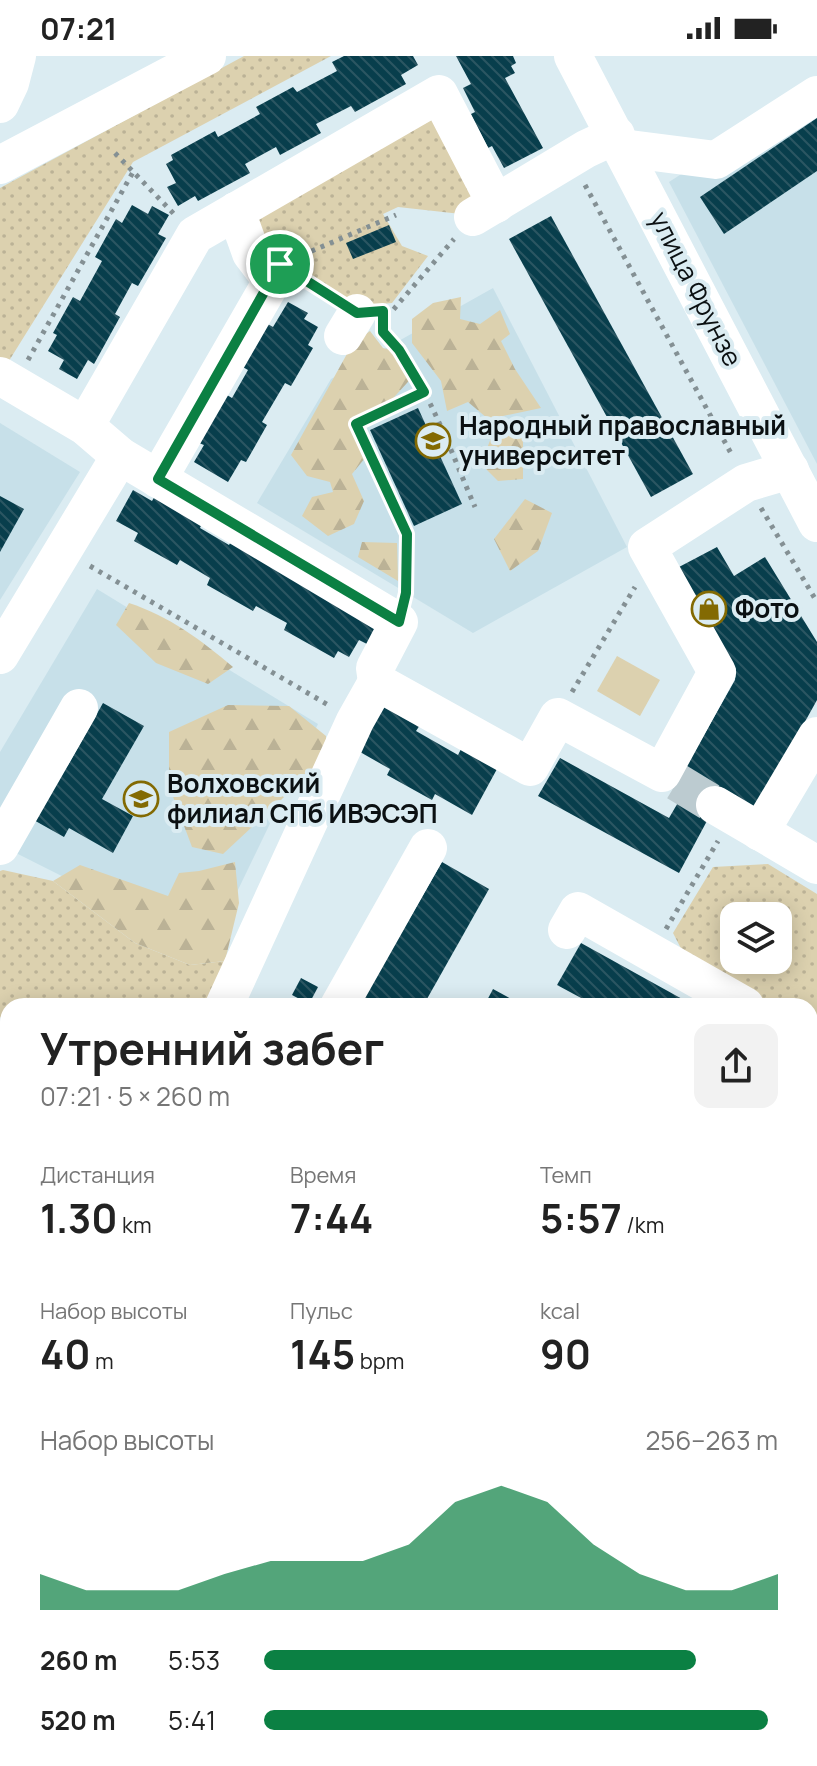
<!DOCTYPE html>
<html lang="ru">
<head>
<meta charset="utf-8">
<style>
	body { margin:0; font-family:Manrope,sans-serif; background:#f2f2f2; color:#222; height:100vh; display:flex; flex-direction:column; font-size:30px; white-space:nowrap }
	* { box-sizing:border-box; margin:0 }
	p { font-size:26px; color:#767676 }
	.icon { flex:none; width:44px; height:44px; fill:none; stroke:currentColor; stroke-width:2; stroke-linecap:round; stroke-linejoin:round }
	.map { position:relative; flex:1; overflow:hidden }
	.sheet { position:absolute; left:0px; top:942px; width:818px; height:768px; display:flex; flex-direction:column; background:#fff; border-radius:24px 24px 0 0; box-shadow:0 4px 20px #0003 }
	.sheet>* { flex:none }
	.controls { position:absolute; left:720px; top:846px; display:grid; gap:16px }
	.controls a { display:grid; place-items:center; width:72px; height:72px; border-radius:16px; background:#fff; box-shadow:0 4px 20px #0003; font-size:40px }
	.pin { position:absolute; display:grid; place-items:center; width:68px; height:68px; color:#fff; margin:-34px; border:4px solid #fff; border-radius:50%; box-shadow:0 2px 8px #0007 }
	.round { display:grid; place-items:center; flex:none; width:84px; height:84px; border-radius:16px; background:#f2f2f2 }
	.head { display:flex; align-items:center; justify-content:space-between; height:136px; padding:0 40px }
	h1 { font-size:44px; font-weight:700; line-height:60px }
	.figures { display:grid; grid-template-columns:repeat(3,1fr); gap:12px; height:136px; padding:8px 40px }
	.figures div { display:grid; align-content:center }
	.figures b { font-size:40px; font-weight:700 }
	.figures small { font-size:22px; font-weight:400 }
	.figures p { font-size:22px }
	.chart { height:224px; padding:16px 40px }
	.chart p { display:flex; justify-content:space-between }
	.chart svg { width:100%; height:144px; margin-top:8px; fill:#0b8043; opacity:.7 }
	ul { padding:0 40px; list-style:none; font-size:26px }
	li { display:grid; grid-template-columns:128px 96px 1fr; align-items:center; height:60px }
	li i { height:20px; border-radius:10px; background:#0b8043 }
	.status { display:flex; justify-content:space-between; align-items:center; height:56px; padding:0 40px; background:#fff; direction:ltr }
	.status svg { height:22px; fill:currentColor }
	.map>svg:first-child { display:block }
	.built { fill:#c7e0e9 }
	.grass { fill:url(#grass-dots); fill-rule:evenodd }
	.forest { fill:url(#forest-firs) }
	.green { fill:#dcd1af }
	.building { fill:url(#building-back-hatch) }
	.lines { fill:none; stroke-linecap:round; stroke-linejoin:round }
	.minor-tunnel { stroke:#bccbd0; stroke-width:38; stroke-dasharray:38 19; stroke-linecap:butt }
	.path { stroke:#849094; stroke-width:5; stroke-dasharray:4 6; stroke-linecap:butt }
	.minor { stroke:#fff; stroke-width:38 }
	.major { stroke:#c5b57c; stroke-width:44 }
	.route-casing { stroke:#fff; stroke-width:16 }
	.route { stroke:#0b8043; stroke-width:10 }
	.labels { text-anchor:middle; stroke-width:8; stroke-linejoin:round; paint-order:stroke }
	.street-label { font-size:26px; fill:#0b1012; stroke:#dbecf2 }
	.poi-label { font-size:26px; font-weight:bold; fill:#0b1012; stroke:#dbecf2; text-anchor:start }
</style>
</head>
<body>
<div class="status"><b>07:21</b><svg viewBox="0 0 49 12"><path d="M0 12V9h3v3zM5 12V6h3v6zM10 12V3h3v9zM15 12V0h3v12zM26 1h20v11H26zM47 4h2v5h-2z"/></svg></div>
<div class="map">
<svg width="817" height="1710" viewBox="0 0 817 1710">
	<defs>
		<pattern id="grass-dots" width="8" height="8" patternUnits="userSpaceOnUse" patternTransform="scale(2)"><rect width="8" height="8" fill="#dcd1af"/><path d="M2 2h.1M6 6h.1" fill="none" stroke="#bbb296" stroke-width="1.8" stroke-linecap="round"/></pattern>
		<pattern id="forest-firs" width="22" height="20" patternUnits="userSpaceOnUse" patternTransform="scale(2)"><rect width="22" height="20" fill="#dcd1af"/><path d="M5 1l3.5 6h-7zM16 11l3.5 6h-7z" fill="#bbb296"/></pattern>
		<pattern id="building-back-hatch" width="6" height="6" patternUnits="userSpaceOnUse" patternTransform="scale(2)"><rect width="6" height="6" fill="#083e4c"/><path d="M-1 5l2 2M0 0l6 6M5-1l2 2" fill="none" stroke="#2b5662"/></pattern>
	</defs>
	<rect width="100%" height="100%" fill="#dbecf2"/>
	<g class="built">
		<polygon points="817,30 817,408 669,126"/>
		<polygon points="493,232 627,491 473,577 257,447 331,323"/>
		<polygon points="0,367 80,416 0,544"/>
		<polygon points="97,533 318,668 209,894 0,789 0,696"/>
		<polygon points="817,1130 817,1346 810,1342 810,1141"/>
		<polygon points="810,1505 817,1509 817,1710 806,1710 792,1702 810,1702"/>
	</g>
	<g class="grass">
		<polygon points="244,0 331,0 133,106 7,308 0,304 0,132"/>
		<polygon points="437,61 480,138 461,158 398,151 383,158 402,190 428,200 392,247 358,250 259,189 257,157"/>
		<path d="M 768,808 L 817,838 L 817,979 L 810,975 L 810,950 L 765,950 L 689,908 L 673,877 L 713,811 ZM 734,860 L 778,860 L 778,904 L 734,904 Z"/>
		<polygon points="3,814 53,825 135,887 190,909 225,905 213,950 8,950 8,966 0,961 0,815"/>
	</g>
	<g class="forest">
		<polygon points="461,241 460,263 480,268 500,254 510,278 501,285 515,313 541,352 498,361 523,378 523,423 498,425 481,408 491,382 487,362 468,346 447,355 441,325 412,287 412,263 433,247"/>
		<polygon points="370,275 383,292 409,299 417,316 366,372 365,402 352,418 364,445 354,468 328,480 302,460 312,441 333,436 330,426 307,420 291,399 353,287"/>
		<polygon points="525,443 552,457 538,495 510,515 494,483"/>
		<polygon points="362,486 397,487 398,525 358,501"/>
		<path d="M 129,547 C 169,560 201,584 233,611 L 208,628 L 156,607 L 116,569 Z"/>
		<polygon points="228,649 289,650 326,680 326,702 223,798 192,791 169,730 169,676"/>
		<polygon points="235,806 239,847 225,905 190,909 135,887 53,825 80,809 168,840 179,817 199,815"/>
		<polygon points="0,1096 8,1098 8,1253 0,1248"/>
	</g>
	<g class="green">
		<polygon points="617,600 660,624 640,660 597,635"/>
		<polygon points="0,1429 8,1434 8,1702 424,1702 420,1710 0,1710"/>
	</g>
	<g class="building">
		<polygon points="344,0 413,0 418,9 401,19 406,28 355,56 351,50 316,68 321,77 280,99 276,91 245,108 250,117 198,145 195,140 178,150 167,131 176,127 166,108 173,104 171,99 215,75 218,81 260,58 256,51 293,31 297,36 337,15 332,6"/>
		<polygon points="456,0 513,0 516,7 511,10 515,17 505,22 543,92 504,112 492,90 488,92 471,58 475,56 463,32 471,28"/>
		<polygon points="817,62 817,115 724,178 700,141"/>
		<polygon points="132,149 148,158 152,150 169,159 158,178 166,182 138,230 132,227 115,258 120,261 94,308 88,304 77,323 59,313 64,304 48,295 57,279 53,277 73,241 80,245 102,205 95,201 116,163 122,167"/>
		<polygon points="551,160 693,418 651,441 509,183"/>
		<polygon points="389,169 396,186 353,203 346,187"/>
		<polygon points="288,246 308,257 304,263 318,271 308,289 313,292 291,330 285,327 262,366 267,369 246,406 241,404 228,426 194,406 204,389 199,387 227,339 232,342 248,314 241,310 266,267 273,271"/>
		<polygon points="418,352 462,448 414,470 370,374"/>
		<polygon points="133,434 152,445 156,438 203,465 200,472 229,489 233,482 377,571 367,588 359,584 349,601 338,595 334,602 284,574 287,567 256,550 253,555 207,529 210,522 180,504 177,509 134,485 138,477 116,465"/>
		<polygon points="0,440 24,453 0,496"/>
		<polygon points="717,491 734,520 765,501 817,586 817,644 756,754 722,737 679,817 538,740 560,702 669,762 683,738 674,732 735,624 736,613 679,511"/>
		<polygon points="378,646 420,669 416,675 458,699 461,693 497,713 472,759 435,738 432,744 387,719 390,713 353,692"/>
		<polygon points="103,647 144,670 102,743 133,760 113,797 69,772 64,781 23,758 68,709"/>
		<polygon points="442,806 489,833 423,950 359,950"/>
		<polygon points="581,887 684,944 680,950 596,950 557,929"/>
		<polygon points="301,922 318,931 309,948 292,939"/>
		<polygon points="493,933 513,944 509,950 484,950"/>
		<polygon points="0,982 8,986 8,1052 0,1048"/>
		<polygon points="813,1285 817,1287 817,1346 810,1342 810,1290"/>
		<polygon points="0,1298 8,1302 8,1327 0,1341"/>
		<polygon points="817,1606 817,1705 810,1701 810,1618"/>
		<polygon points="638,1702 725,1702 720,1710 652,1710"/>
	</g>
	<g class="lines">
		<polyline class="minor-tunnel" points="677,726 715,749"/>
		<g class="path">
			<polyline points="115,97 174,158"/>
			<polyline points="585,129 733,401"/>
			<polyline points="293,203 396,159"/>
			<polyline points="303,222 331,241"/>
			<polyline points="384,255 393,254 454,183"/>
			<path d="M 383,272 L 383,276 C 427,324 449,392 475,451"/>
			<polyline points="28,304 133,116"/>
			<polyline points="761,452 817,546"/>
			<polyline points="90,510 330,650"/>
			<polyline points="406,534 407,478 356,368 424,336"/>
			<polyline points="572,636 635,531"/>
			<polyline points="666,873 718,785"/>
			<polyline points="810,1415 817,1425"/>
			<polyline points="0,1457 8,1461"/>
			<polyline points="0,1502 8,1506"/>
			<polyline points="0,1621 8,1623"/>
			<polyline points="0,1679 8,1664"/>
			<polyline points="47,1702 60,1710"/>
			<polyline points="15,1710 19,1702"/>
			<polyline points="313,1710 317,1702"/>
		</g>
		<g class="minor">
			<polyline points="573,0 817,467"/>
			<polyline points="0,48 10,27 17,0"/>
			<polyline points="622,92 716,104 817,39"/>
			<polyline points="0,109 207,0"/>
			<polyline points="473,161 586,93 616,79"/>
			<polyline points="343,280 357,257"/>
			<polyline points="0,320 85,370 120,400 399,566 375,612 377,626"/>
			<polyline points="85,370 195,179 439,38 496,148"/>
			<polyline points="158,423 272,225 251,197 236,155"/>
			<polyline points="0,599 120,400"/>
			<polyline points="377,626 530,711 558,661 662,717 717,616 647,491 746,427 790,414"/>
			<polyline points="715,749 817,809"/>
			<polyline points="760,776 817,680"/>
			<polyline points="0,790 79,652"/>
			<polyline points="567,874 578,855 745,950"/>
			<polyline points="224,950 355,665 377,626"/>
			<polyline points="339,950 428,792"/>
			<polyline points="810,987 817,991"/>
			<polyline points="0,1076 8,1081"/>
			<polyline points="810,1084 817,1072"/>
			<polyline points="0,1263 8,1268"/>
			<polyline points="0,1389 8,1374"/>
			<polyline points="756,1702 770,1710"/>
			<polyline points="440,1710 444,1702"/>
		</g>
		<g class="major">
			<polyline points="0,1403 8,1408"/>
			<polyline points="515,1702 529,1710"/>
		</g>
	</g>
	<g class="lines">
		<g class="route-casing">
			<polygon id="route" points="280,208 357,257 383,255 383,276 399,294 424,336 356,368 407,478 406,537 399,566 158,423"/>
		</g>
		<use href="#route" class="route"/>
	</g>
	<defs>
		<g id="university-ring" transform="scale(1.8)"><circle r="9.5" fill="#dbecf2" stroke="#836a03" stroke-width="1.5"/><path d="M0-5L7-2L0 1L-7-2ZM-4 1L0 2.5L4 1V4Q0 6-4 4Z" fill="#836a03"/></g>
		<g id="shop-ring" transform="scale(1.8)"><circle r="9.5" fill="#dbecf2" stroke="#836a03" stroke-width="1.5"/><path d="M-5-2.5h2.3a2.7 3.5 0 0 1 5.4 0H5L5.5 6h-11ZM-1.5-2.5h3a1.5 2.3 0 0 0-3 0Z" fill="#836a03"/></g>
	</defs>
	<g fill-rule="evenodd">
		<use href="#university-ring" x="433" y="385"/>
		<use href="#shop-ring" x="709" y="553"/>
		<use href="#university-ring" x="141" y="743"/>
	</g>
	<g class="labels">
		<g class="street-label">
			<text transform="translate(696 233) rotate(63)" y="9">улица Фрунзе</text>
		</g>
		<g class="poi-label">
			<text x="459" y="379">Народный православный<tspan x="459" dy="30">университет</tspan></text>
			<text x="735" y="562">Фото</text>
			<text x="167" y="737">Волховский<tspan x="167" dy="30">филиал СПб ИВЭСЭП</tspan></text>
		</g>
	</g>
</svg>
<div class="controls">
<a><svg class="icon" aria-label="layers" viewBox="0 0 24 24"><path d="M12 4l9 5-9 5-9-5zM3 14l9 5 9-5"/></svg></a>
</div>
<div class="pin" style="left:280px;top:208px;background:#1e9e55"><svg class="icon" aria-label="arrive" viewBox="0 0 24 24"><path d="M6 21V4h12l-3 4 3 4H6"/></svg></div>
<section class="sheet">
<div class="head"><div><h1>Утренний забег</h1><p>07:21 · 5 × 260 m</p></div><a class="round"><svg class="icon" aria-label="share" viewBox="0 0 24 24"><path d="M12 15V3M7 8l5-5 5 5M5 13v7h14v-7"/></svg></a></div>
<div class="figures">
<div><p>Дистанция</p><b>1.30<small> km</small></b></div>
<div><p>Время</p><b>7:44</b></div>
<div><p>Темп</p><b>5:57<small> /km</small></b></div>
</div>
<div class="figures">
<div><p>Набор высоты</p><b>40<small> m</small></b></div>
<div><p>Пульс</p><b>145<small> bpm</small></b></div>
<div><p>kcal</p><b>90</b></div>
</div>
<div class="chart"><p><span>Набор высоты</span>256–263 m</p>
<svg viewBox="0 0 160 44" preserveAspectRatio="none"><path d="M0 44V33L10 38L20 38L30 38L40 33L50 29L60 29L70 29L80 24L90 11L100 6L110 11L120 24L130 33L140 38L150 38L160 33V44z"/></svg>
</div>
<ul>
<li><b>260 m</b>5:53<i style="width:84%"></i></li>
<li><b>520 m</b>5:41<i style="width:98%"></i></li>
</ul>
</section>
</div>
</body>
</html>
